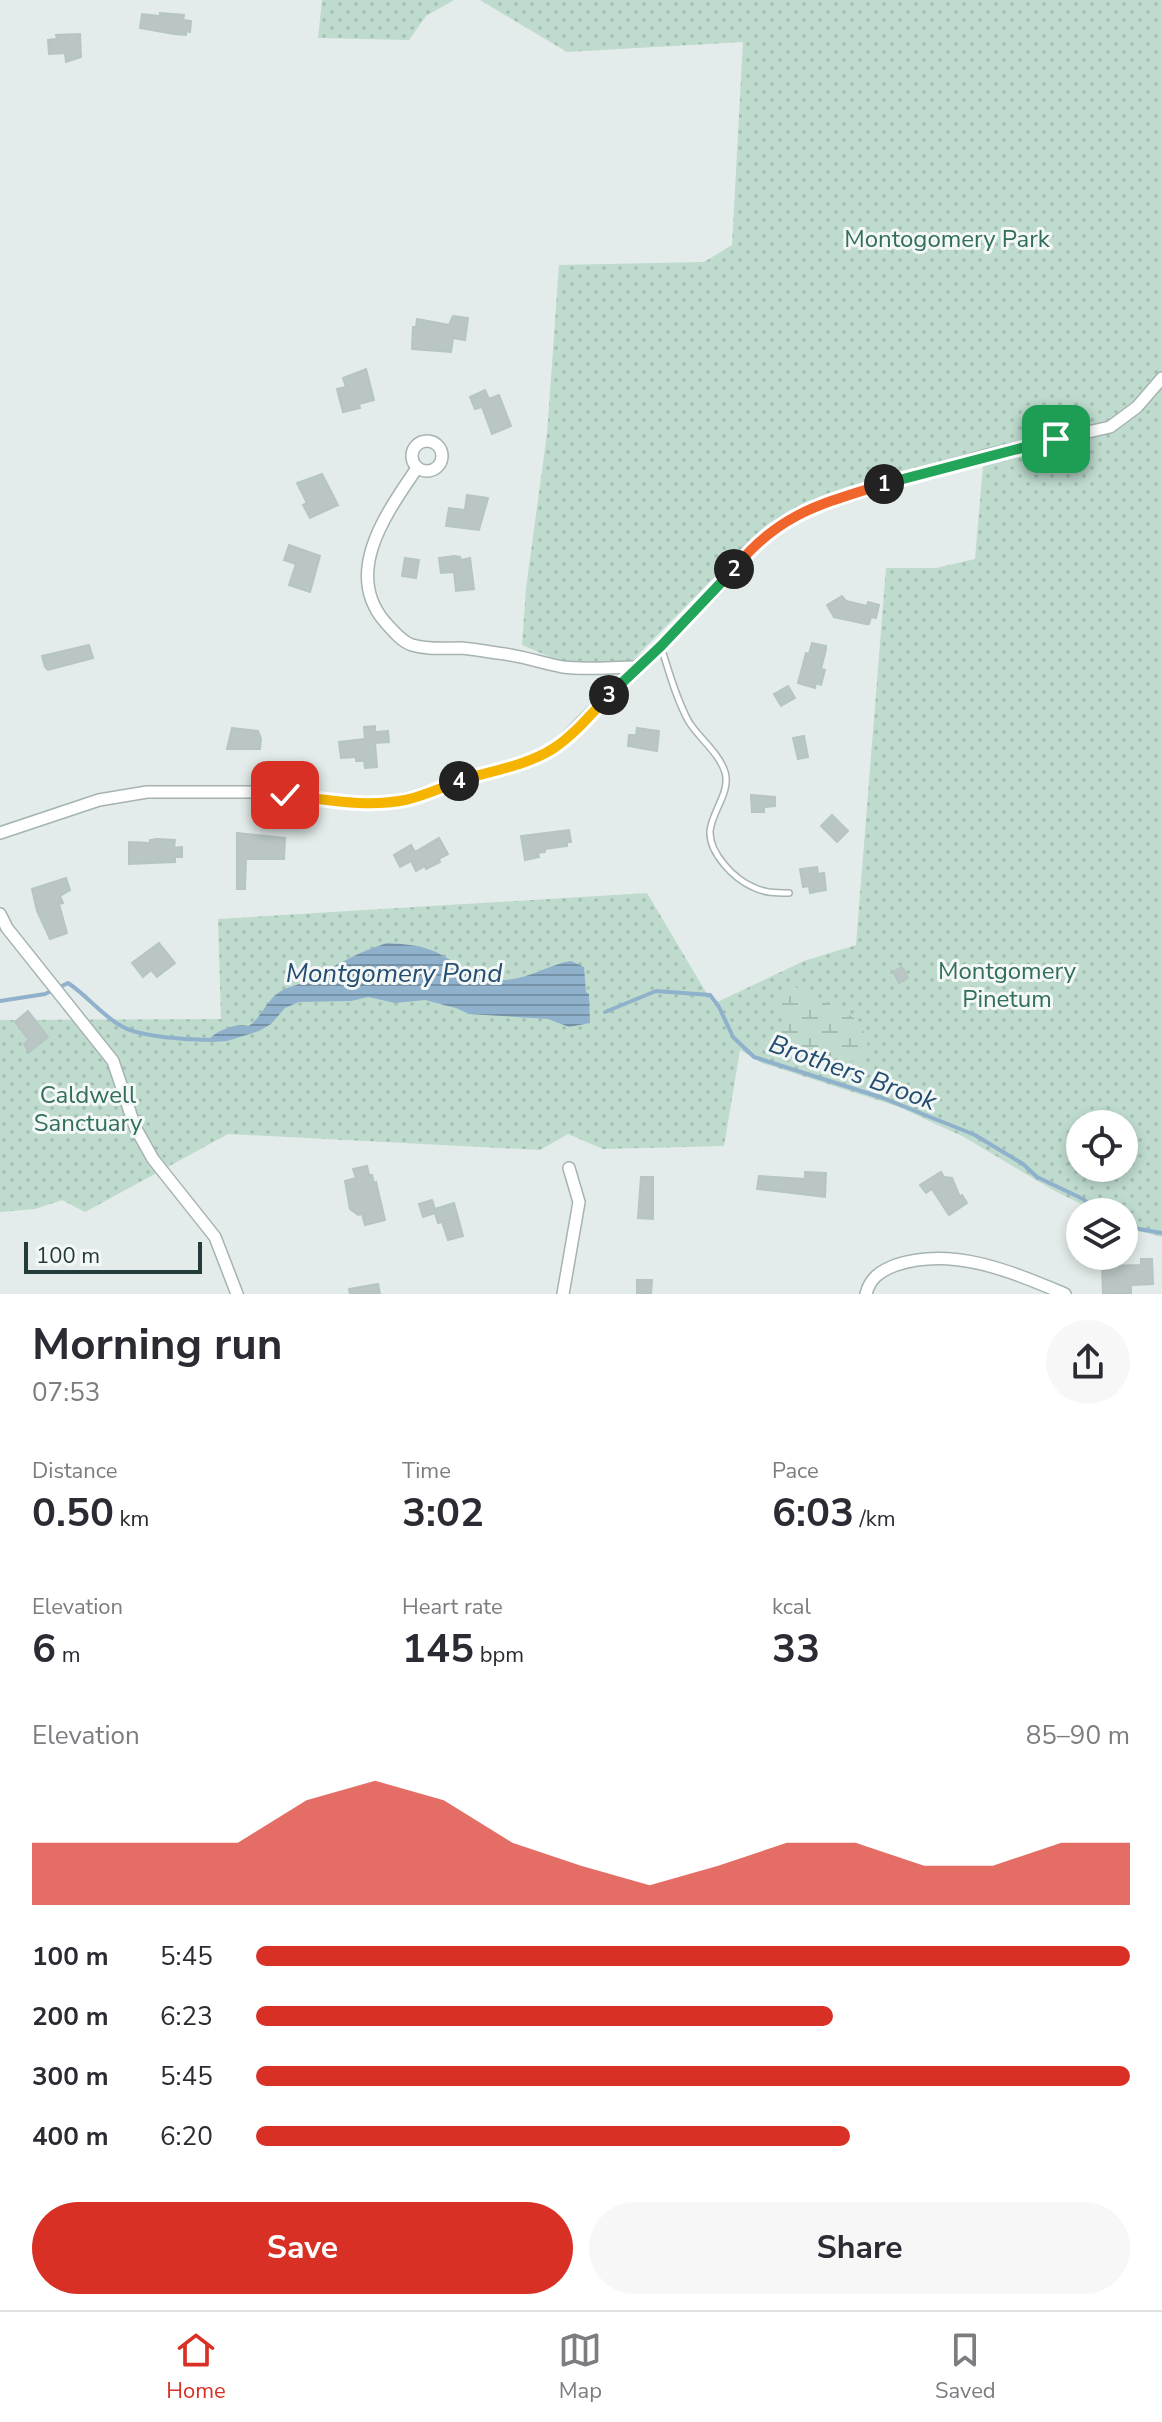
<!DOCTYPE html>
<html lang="en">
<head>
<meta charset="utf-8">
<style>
	body { margin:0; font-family:"Nunito Sans",sans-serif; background:#f7f7f7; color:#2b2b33; height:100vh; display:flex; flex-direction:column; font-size:30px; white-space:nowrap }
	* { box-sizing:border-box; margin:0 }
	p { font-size:26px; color:#7c7c81 }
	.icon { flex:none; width:44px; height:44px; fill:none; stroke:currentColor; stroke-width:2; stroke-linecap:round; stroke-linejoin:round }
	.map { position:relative; height:1294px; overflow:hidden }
	.drawer { display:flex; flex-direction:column; background:#fff; flex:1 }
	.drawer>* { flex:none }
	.controls { position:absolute; left:1066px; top:1110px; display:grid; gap:16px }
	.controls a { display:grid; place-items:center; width:72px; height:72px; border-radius:50%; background:#fff; box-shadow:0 4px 12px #0003; font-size:40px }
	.scale { position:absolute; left:24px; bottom:20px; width:178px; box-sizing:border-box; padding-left:8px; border:4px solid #243b3b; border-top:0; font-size:22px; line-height:28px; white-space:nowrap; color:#243b3b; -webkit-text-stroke:6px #f3f8f7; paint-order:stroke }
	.pin { position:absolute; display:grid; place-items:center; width:68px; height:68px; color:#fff; margin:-34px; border-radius:16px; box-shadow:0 4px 12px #0006 }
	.km { position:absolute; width:40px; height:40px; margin:-20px; border-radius:50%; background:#222; color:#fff; font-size:22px; line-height:40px; text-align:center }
	.round { display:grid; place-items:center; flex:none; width:84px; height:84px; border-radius:42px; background:#f7f7f7 }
	.overview { display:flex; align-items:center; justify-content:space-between; height:136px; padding:0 32px }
	h1 { font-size:44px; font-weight:700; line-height:60px }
	.figures { display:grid; grid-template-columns:repeat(3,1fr); gap:12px; height:136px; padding:8px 32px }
	.figures div { display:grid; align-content:center }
	.figures b { font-size:40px; font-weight:700 }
	.figures small { font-size:22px; font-weight:400 }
	.figures p { font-size:22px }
	.chart { height:224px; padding:16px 32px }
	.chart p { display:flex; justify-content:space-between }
	.chart svg { width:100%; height:144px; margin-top:8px; fill:#d93025; opacity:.7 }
	.cta { display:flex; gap:16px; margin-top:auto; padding:16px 32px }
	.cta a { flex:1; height:92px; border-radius:48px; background:#d93025; color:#fff; font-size:32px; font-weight:700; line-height:92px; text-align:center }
	.cta a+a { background:#f7f7f7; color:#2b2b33 }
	ul { padding:0 32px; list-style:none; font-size:26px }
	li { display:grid; grid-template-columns:128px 96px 1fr; align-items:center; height:60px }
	li i { height:20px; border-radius:10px; background:#d93025 }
	.tab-bar { display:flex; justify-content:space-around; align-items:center; height:112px; border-top:2px solid #e1e1e2; background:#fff; font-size:22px; color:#7c7c81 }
	.tab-bar a { display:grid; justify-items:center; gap:4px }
	.tab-bar .current { color:#d93025 }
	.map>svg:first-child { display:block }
	.grass { fill:url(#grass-dots); fill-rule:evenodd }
	.wetland { fill:url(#wetland-marsh) }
	.water { fill:url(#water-rules) }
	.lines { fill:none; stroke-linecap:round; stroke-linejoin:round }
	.stream { stroke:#90b1cb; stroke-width:4 }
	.building { fill:#b9c6c4; stroke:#b6c5c3; stroke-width:2 }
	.lane-casing { stroke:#a6b3b2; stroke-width:8 }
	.street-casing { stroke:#a6b3b2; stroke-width:14 }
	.lane { stroke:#fff; stroke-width:5 }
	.street { stroke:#fff; stroke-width:11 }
	.split-1-casing { stroke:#fff; stroke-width:16 }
	.split-2-casing { stroke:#fff; stroke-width:16 }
	.split-3-casing { stroke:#fff; stroke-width:16 }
	.split-4-casing { stroke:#fff; stroke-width:16 }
	.split-5-casing { stroke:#fff; stroke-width:16 }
	.split-1 { stroke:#22a559; stroke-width:10 }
	.split-2 { stroke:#f0652b; stroke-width:10 }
	.split-3 { stroke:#22a559; stroke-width:10 }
	.split-4 { stroke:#f5b400; stroke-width:10 }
	.split-5 { stroke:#f5b400; stroke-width:10 }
	.labels { text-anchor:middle; stroke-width:6; stroke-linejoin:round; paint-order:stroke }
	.park-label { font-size:24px; fill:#326e5b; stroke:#f3f8f7 }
	.water-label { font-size:26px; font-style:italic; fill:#244d72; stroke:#f3f8f7 }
</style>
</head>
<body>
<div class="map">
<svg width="1162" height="1294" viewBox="0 0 1162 1294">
	<defs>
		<pattern id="grass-dots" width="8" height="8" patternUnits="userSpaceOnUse" patternTransform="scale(2)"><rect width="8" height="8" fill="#bedbce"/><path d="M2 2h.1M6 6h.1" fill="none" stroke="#a3bdb2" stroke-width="1.8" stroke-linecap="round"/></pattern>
		<pattern id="wetland-marsh" width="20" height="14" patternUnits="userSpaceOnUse" patternTransform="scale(2)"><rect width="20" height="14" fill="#bedbce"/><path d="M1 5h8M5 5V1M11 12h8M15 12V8" fill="none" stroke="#a3bdb2"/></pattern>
		<pattern id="water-rules" width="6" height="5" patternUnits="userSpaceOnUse" patternTransform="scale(2)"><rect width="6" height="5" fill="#90b1cb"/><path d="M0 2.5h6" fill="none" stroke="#7591a6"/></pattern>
	</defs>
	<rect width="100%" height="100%" fill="#e3ecea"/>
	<g class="grass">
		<polygon points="322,0 454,0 426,16 409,40 318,38"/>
		<path d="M 480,0 L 1162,0 L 1162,1237 L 1124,1227 L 1124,1212 L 1097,1212 L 1053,1190 L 964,1137 L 899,1107 L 762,1063 L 740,1050 L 724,1146 L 603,1149 L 568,1134 L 540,1150 L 228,1134 L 85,1212 L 62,1200 L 35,1209 L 0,1212 L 0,1020 L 221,1019 L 218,919 L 647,893 L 713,1004 L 804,961 L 856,945 L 886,568 L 936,568 L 975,559 L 984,455 L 853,486 L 795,510 L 752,539 L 625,668 L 557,660 L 522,645 L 526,588 L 547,434 L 559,265 L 704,262 L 732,245 L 743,42 L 567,52 ZM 1080,1124 L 1124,1124 L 1124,1168 L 1080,1168 Z"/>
	</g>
	<path class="wetland" d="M 791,985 L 845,1012 L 861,1023 L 868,1047 L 856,1061 C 841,1061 831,1056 817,1053 C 801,1049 785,1053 771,1044 L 783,1021 L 775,1010 L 775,997 Z"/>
	<path class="water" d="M 387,943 C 403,944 421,945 436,952 C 456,962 481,981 505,980 C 529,979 548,965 571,961 L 584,967 L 586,992 L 589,994 L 590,1023 L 569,1027 L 548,1019 L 469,1014 L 456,1008 L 425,1000 L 395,1003 L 368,997 L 351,1001 L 299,1002 L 285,1008 L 271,1024 L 259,1031 L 227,1041 L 212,1042 L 208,1040 C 218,1030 235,1023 249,1026 C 262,1017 267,998 283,990 C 290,986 299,985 307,981 C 333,967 357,952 387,943 Z"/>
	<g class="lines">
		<g class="stream">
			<path d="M 0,1001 L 45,994 L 68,983 C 88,996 102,1016 123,1027 C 142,1037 188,1040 210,1040"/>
			<polyline points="605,1012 656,991 710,995 719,1007 733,1037 754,1057 883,1098 975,1135 1023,1164 1037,1177 1083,1199 1099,1212"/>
			<polyline points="1124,1223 1139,1229 1162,1233"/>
		</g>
	</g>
	<g class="building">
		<polygon points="160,13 184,15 183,20 191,21 190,32 186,31 186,35 174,34 140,28 142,14 160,16"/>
		<polygon points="80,34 81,57 66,62 65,53 49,54 48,40 57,39 56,35"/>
		<polygon points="453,316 468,318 465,340 453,338 451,352 412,349 413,327 416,327 417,319 449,325"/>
		<polygon points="366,369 374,400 359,404 360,408 343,412 337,389 346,387 343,378"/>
		<polygon points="485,390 489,399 499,395 511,426 492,434 482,407 475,409 470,397"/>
		<polygon points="322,474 338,505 310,518 303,505 307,503 297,483"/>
		<polygon points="467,495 488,498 479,530 446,526 449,508 465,510"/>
		<polygon points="289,545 320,556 310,592 289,585 296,564 284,560"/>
		<polygon points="454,556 460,557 461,560 470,558 474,589 456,591 454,572 441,573 439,558"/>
		<polygon points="405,558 419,560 416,578 402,576"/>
		<polygon points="842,596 846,601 867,606 868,602 879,605 876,618 871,617 869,624 866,624 834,617 827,605"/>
		<polygon points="812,643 826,646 826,649 821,669 825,670 821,685 816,683 815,688 798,683 806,653 809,654"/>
		<polygon points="89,645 93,658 48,670 45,667 42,656"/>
		<polygon points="788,686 795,698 781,706 774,694"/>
		<polygon points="375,726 375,732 388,731 389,742 375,743 377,767 365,768 364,761 356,761 356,757 341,758 339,742 365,739 364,727"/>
		<polygon points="232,728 258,731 261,739 260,749 227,749"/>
		<polygon points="637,728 659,731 657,751 628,746 629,735 636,735"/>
		<polygon points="804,736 808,757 798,759 793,738"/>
		<polygon points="751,795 775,797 775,806 764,807 764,812 752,812"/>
		<polygon points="832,815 848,831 837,842 821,826"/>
		<polygon points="569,830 571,842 567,842 567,846 545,849 545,852 538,853 539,857 525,860 521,836"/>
		<polygon points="237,833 285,838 284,859 246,859 245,889 237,889"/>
		<polygon points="439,838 448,854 439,859 440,862 426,869 425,866 416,871 411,861 400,867 394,855 411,845 415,852"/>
		<polygon points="157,839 175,840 174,848 182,847 182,857 175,857 175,862 129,864 129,842 150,843 150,840"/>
		<polygon points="817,867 818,874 824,873 826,890 810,893 809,886 803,887 800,869"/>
		<polygon points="66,878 70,890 60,896 63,903 59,904 67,933 50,939 37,911 32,889"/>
		<polygon points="159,943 175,963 157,977 151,970 143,977 132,963"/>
		<polygon points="902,967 908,978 899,983 893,972"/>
		<polygon points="28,1011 48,1037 29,1052 24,1044 29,1040 15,1022"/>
		<polygon points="367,1166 369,1175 372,1175 374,1183 376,1182 385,1220 365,1225 362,1214 358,1215 350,1209 345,1181 356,1178 353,1169"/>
		<polygon points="805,1172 826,1173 825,1197 757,1189 759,1176 805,1179"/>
		<polygon points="941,1172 944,1177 952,1178 960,1197 962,1195 967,1203 949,1215 932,1189 926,1193 920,1185"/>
		<polygon points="641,1177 653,1177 653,1219 638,1218"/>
		<polygon points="432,1200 435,1209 454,1203 463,1236 448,1240 442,1222 438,1223 435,1213 423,1217 419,1204"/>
		<polygon points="1141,1259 1152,1259 1153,1284 1131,1285 1131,1293 1103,1294 1102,1266 1141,1265"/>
		<polygon points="637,1280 652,1280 651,1294 637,1294"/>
		<polygon points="378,1284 380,1294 350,1294 349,1289"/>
	</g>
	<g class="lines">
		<g class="lane-casing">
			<path id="lane" d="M 661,647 C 669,671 676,699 689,722 C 699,738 719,753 725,772 C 731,792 712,811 710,831 C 709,853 734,879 753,887 C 765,893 776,893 789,893"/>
		</g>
		<g class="street-casing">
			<g id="street">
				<circle cx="427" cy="456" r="15"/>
				<path d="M 417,468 C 388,511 342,572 385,622 C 392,630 402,642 412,645 C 428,650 445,648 461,648 C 473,649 485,651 497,653 C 520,655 541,663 563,667 C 586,670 613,667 636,667"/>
				<polyline points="0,833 99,800 147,792 257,792 366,804 396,802 530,760 549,751 566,738 636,667 661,646 729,576 748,551 783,522 816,506 883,485 987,455 1110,427 1137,407 1162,378"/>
				<polyline points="0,914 7,928 113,1061 135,1127 153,1159 215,1237 237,1294"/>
				<polyline points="563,1294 579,1202 569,1168"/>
				<path d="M 866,1294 C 870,1278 880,1271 896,1265 C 953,1246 1012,1272 1065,1294"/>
			</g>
		</g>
		<use href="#lane" class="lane"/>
		<use href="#street" class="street"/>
	</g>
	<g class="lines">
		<g class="split-1-casing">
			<polyline id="split-1" points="884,484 1056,439"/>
		</g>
		<g class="split-2-casing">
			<path id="split-2" d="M 734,569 C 778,514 820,504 884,484"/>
		</g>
		<g class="split-3-casing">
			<polyline id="split-3" points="609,695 661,646 734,569"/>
		</g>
		<g class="split-4-casing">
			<path id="split-4" d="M 459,781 C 489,771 527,766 554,748 C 575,734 592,713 609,695"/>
		</g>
		<g class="split-5-casing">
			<path id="split-5" d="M 285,795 C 325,799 365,808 405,800 C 423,796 441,788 459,781"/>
		</g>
		<use href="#split-1" class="split-1"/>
		<use href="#split-2" class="split-2"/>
		<use href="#split-3" class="split-3"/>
		<use href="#split-4" class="split-4"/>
		<use href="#split-5" class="split-5"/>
	</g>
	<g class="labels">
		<g class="park-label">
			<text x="947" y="247">Montogomery Park</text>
			<text x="1007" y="979">Montgomery<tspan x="1007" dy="28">Pinetum</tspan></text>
			<text x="88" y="1103">Caldwell<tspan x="88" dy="28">Sanctuary</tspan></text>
		</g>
		<g class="water-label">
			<text x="394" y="982">Montgomery Pond</text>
			<text transform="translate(853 1072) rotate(20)" y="9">Brothers Brook</text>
		</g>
	</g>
</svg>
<div class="controls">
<a><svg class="icon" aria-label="locate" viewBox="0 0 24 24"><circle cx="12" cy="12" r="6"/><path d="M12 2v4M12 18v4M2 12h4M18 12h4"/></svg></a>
<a><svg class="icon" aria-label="layers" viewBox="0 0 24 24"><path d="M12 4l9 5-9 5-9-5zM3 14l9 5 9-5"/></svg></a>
</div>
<div class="scale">100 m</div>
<div class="pin" style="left:1056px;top:439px;background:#1e9e55"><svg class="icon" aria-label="arrive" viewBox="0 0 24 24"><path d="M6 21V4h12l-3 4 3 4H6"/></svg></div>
<div class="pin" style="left:285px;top:795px;background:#d93025"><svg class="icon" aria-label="check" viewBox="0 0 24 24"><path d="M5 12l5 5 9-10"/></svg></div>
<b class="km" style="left:884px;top:484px">1</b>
<b class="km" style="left:734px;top:569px">2</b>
<b class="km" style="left:609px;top:695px">3</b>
<b class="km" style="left:459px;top:781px">4</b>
</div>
<section class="drawer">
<div class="overview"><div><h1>Morning run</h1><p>07:53</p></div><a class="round"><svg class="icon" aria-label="share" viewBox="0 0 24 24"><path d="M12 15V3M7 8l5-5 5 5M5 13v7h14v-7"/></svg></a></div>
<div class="figures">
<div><p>Distance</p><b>0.50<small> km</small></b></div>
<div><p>Time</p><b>3:02</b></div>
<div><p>Pace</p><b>6:03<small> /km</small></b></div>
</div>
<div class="figures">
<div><p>Elevation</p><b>6<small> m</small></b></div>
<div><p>Heart rate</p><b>145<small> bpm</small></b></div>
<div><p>kcal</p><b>33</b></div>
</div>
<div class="chart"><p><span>Elevation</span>85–90 m</p>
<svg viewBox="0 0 160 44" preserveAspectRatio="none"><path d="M0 44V25L10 25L20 25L30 25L40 12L50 6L60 12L70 25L80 32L90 38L100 32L110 25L120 25L130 32L140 32L150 25L160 25V44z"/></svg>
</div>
<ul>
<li><b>100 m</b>5:45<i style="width:100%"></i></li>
<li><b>200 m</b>6:23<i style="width:66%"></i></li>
<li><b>300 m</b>5:45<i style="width:100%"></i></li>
<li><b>400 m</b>6:20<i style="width:68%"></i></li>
</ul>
<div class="cta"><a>Save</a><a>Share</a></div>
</section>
<nav class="tab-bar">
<a class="current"><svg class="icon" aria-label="home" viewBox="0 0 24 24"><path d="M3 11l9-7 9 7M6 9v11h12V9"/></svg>Home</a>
<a><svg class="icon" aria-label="map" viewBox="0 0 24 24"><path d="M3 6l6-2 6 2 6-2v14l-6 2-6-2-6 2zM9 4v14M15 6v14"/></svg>Map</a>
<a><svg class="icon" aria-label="saved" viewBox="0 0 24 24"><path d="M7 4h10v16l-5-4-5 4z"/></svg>Saved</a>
</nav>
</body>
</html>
